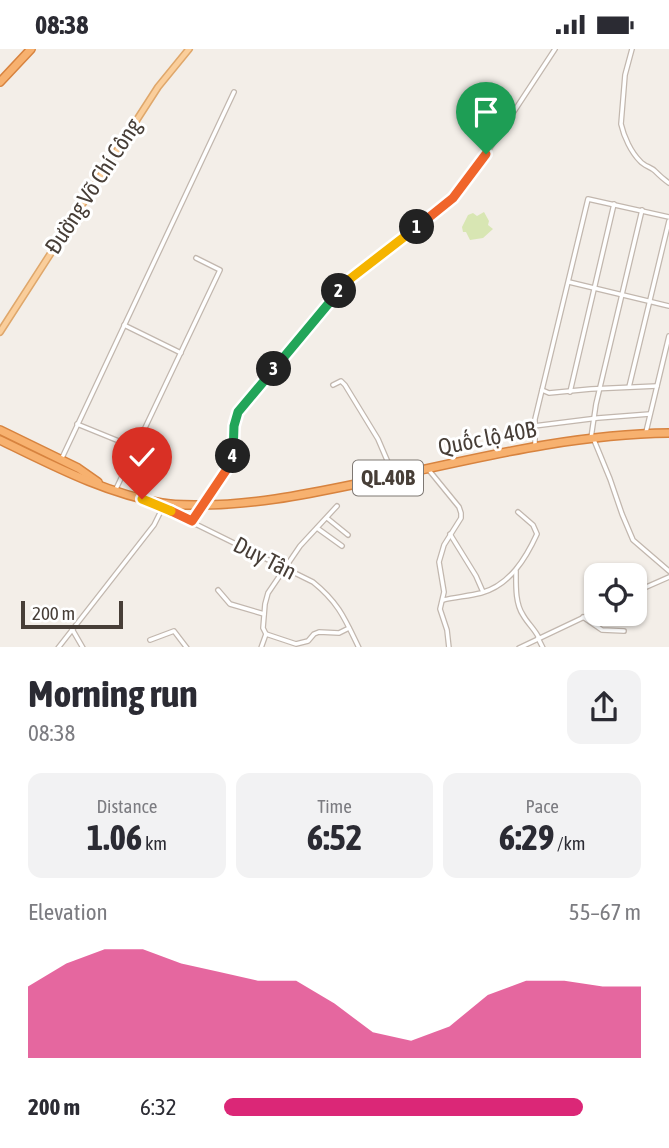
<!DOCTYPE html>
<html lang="en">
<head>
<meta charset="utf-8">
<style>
	body { margin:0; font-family:"Asap Condensed",sans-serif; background:#f2f2f3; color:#2b2b33; height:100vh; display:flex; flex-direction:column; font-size:26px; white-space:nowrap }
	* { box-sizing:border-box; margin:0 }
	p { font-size:23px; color:#7c7c81 }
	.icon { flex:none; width:38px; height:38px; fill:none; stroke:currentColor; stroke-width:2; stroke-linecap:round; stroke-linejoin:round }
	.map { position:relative; height:598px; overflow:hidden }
	.sheet { display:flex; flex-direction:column; background:#fff; flex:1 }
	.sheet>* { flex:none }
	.controls { position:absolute; left:584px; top:514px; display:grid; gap:14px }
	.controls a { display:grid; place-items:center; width:63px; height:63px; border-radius:14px; background:#fff; box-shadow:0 2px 5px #0004; font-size:35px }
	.scale { position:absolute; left:21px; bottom:18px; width:102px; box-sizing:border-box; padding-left:7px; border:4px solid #473e37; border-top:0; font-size:19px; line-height:24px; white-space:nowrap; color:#473e37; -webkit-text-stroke:5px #fff; paint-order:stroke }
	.pin { position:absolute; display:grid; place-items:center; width:60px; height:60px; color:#fff; margin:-72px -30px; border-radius:50% 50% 50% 0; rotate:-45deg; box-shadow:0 0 7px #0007 }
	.pin .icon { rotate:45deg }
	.km { position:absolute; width:35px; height:35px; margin:-18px; border-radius:50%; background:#222; color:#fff; font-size:19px; line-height:35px; text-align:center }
	.round { display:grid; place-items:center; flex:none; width:74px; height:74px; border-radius:14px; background:#f2f2f3 }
	.summary { display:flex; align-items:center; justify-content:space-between; height:119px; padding:0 28px }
	h1 { font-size:38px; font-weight:700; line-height:52px }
	.stats { display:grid; grid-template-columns:repeat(3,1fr); gap:10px; height:119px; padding:7px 28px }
	.stats div { display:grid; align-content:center; border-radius:14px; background:#f2f2f3; text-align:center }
	.stats b { font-size:35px; font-weight:700 }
	.stats small { font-size:19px; font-weight:400 }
	.stats p { font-size:19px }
	.chart { height:196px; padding:14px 28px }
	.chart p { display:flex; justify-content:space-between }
	.chart svg { width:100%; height:126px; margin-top:7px; fill:#db2777; opacity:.7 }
	ul { padding:0 28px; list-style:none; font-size:23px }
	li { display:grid; grid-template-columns:112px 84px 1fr; align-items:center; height:52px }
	li i { height:18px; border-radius:9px; background:#db2777 }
	.status { display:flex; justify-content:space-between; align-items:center; height:49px; padding:0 35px; background:#fff; direction:ltr }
	.status svg { height:19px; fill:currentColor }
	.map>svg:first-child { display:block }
	.green { fill:#d8e6b3 }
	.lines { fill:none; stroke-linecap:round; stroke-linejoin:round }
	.minor-casing { stroke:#c2b7ae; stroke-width:6 }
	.major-casing { stroke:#dfa76b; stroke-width:8 }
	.highway-casing { stroke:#d7833f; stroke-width:10 }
	.minor { stroke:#fff; stroke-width:3.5 }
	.major { stroke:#face9b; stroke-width:5 }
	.highway { stroke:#f7b16f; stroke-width:7 }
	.split-1-casing { stroke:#fff; stroke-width:14 }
	.split-2-casing { stroke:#fff; stroke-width:14 }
	.split-3-casing { stroke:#fff; stroke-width:14 }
	.split-4-casing { stroke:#fff; stroke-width:14 }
	.split-5-casing { stroke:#fff; stroke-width:14 }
	.split-6-casing { stroke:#fff; stroke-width:14 }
	.split-1 { stroke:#f0652b; stroke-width:9 }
	.split-2 { stroke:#f5b400; stroke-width:9 }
	.split-3 { stroke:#22a559; stroke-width:9 }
	.split-4 { stroke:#22a559; stroke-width:9 }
	.split-5 { stroke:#f0652b; stroke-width:9 }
	.split-6 { stroke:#f5b400; stroke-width:9 }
	.labels { text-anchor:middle; stroke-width:6; stroke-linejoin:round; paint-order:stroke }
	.shield { fill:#fff; stroke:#7e7873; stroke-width:2 }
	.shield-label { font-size:21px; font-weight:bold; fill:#473e37 }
	.street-label { font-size:23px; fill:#473e37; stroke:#fff }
</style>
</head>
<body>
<div class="status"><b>08:38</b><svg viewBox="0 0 49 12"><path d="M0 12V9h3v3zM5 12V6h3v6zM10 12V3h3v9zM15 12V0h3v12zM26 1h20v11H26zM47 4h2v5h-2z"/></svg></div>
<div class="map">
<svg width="669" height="599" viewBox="0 0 669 599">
	<rect width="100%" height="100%" fill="#f3eee8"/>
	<polygon class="green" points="484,163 489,172 488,176 493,180 483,189 470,191 466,183 463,183 462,178 468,166 473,164 477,167"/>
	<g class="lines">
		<g class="minor-casing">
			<g id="minor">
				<path d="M 632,0 L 625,26 L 621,75 C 624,88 631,103 640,112 C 644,117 651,118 655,122 C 660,127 663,130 669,134"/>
				<polyline points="569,233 669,257"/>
				<polyline points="124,276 181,304"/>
				<polyline points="333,336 341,332 345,336 378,390 393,425"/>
				<polyline points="629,338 669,172"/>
				<polyline points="542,341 549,344 591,340 657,337"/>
				<polyline points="570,343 614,155"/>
				<polyline points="77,375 136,399"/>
				<polyline points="534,377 598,369 650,365"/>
				<polyline points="646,383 669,287"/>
				<polyline points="591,389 596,355 642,161"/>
				<polyline points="594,391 610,430 622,465 633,491 669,522"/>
				<polyline points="535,396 535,370 588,150 669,168"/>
				<polyline points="61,411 234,43"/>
				<polyline points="428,420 459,458 461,464 461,469 444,496 439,513 444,543 440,560 447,581 449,599"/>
				<polyline points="115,442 220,221 196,209"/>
				<path d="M 159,457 L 313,533 C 339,554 345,570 359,599"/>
				<polyline points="327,469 348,486"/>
				<path d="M 192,473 C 202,457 229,422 233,407 C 237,392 232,378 238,363 L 346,233 L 453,149 L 468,131 L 486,105 L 555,0"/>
				<polyline points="317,479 342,497"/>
				<polyline points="450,485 476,527 483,543"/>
				<path d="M 516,522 C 516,536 515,554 523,566 C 528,575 534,579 539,589"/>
				<polyline points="218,541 230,555 264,565"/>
				<polyline points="635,543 669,528"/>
				<path d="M 443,551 C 456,548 469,547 481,544 C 510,536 526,509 537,485 L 533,476 L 518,463"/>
				<polyline points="583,568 602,581 624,582"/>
				<polyline points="72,580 83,599"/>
				<polyline points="266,585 296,595 308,592 314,585 319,583 339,584 349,579"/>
				<polyline points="538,589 543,599"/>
				<polyline points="150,591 174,582 187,599"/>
				<polyline points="58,599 154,476 163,458"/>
				<polyline points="261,599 266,585 263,579 265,555 268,544 300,497 337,457"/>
				<polyline points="519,599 597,562"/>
			</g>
		</g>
		<g class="major-casing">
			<polyline id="major" points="0,283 158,38 189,0"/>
		</g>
		<g class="highway-casing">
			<g id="highway">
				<polyline points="0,33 31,0"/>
				<polyline points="0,381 78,419 98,433"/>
				<path d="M 0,391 C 52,416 104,444 162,454 C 172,456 183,456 194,456 C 248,457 303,446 356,435 C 459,414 563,385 669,384"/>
			</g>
		</g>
		<use href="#minor" class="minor"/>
		<use href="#major" class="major"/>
		<use href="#highway" class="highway"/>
	</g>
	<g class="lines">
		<g class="split-1-casing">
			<polyline id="split-1" points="417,178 453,149 486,105"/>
		</g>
		<g class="split-2-casing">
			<polyline id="split-2" points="339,242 346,233 417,178"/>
		</g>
		<g class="split-3-casing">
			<polyline id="split-3" points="274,320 339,242"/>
		</g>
		<g class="split-4-casing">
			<polyline id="split-4" points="233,407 234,377 238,363 274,320"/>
		</g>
		<g class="split-5-casing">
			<polyline id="split-5" points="171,462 192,472 231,414 233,407"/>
		</g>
		<g class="split-6-casing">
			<polyline id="split-6" points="142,450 171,462"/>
		</g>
		<use href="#split-1" class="split-1"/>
		<use href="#split-2" class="split-2"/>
		<use href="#split-3" class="split-3"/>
		<use href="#split-4" class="split-4"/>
		<use href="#split-5" class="split-5"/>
		<use href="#split-6" class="split-6"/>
	</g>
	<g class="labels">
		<rect class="shield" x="353" y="411.5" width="70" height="35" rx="5"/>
		<g class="shield-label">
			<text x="388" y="436">QL.40B</text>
		</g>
		<g class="street-label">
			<text transform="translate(93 137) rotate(-57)" y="8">Đường Võ Chí Công</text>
			<text transform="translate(487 389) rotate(-11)" y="8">Quốc lộ 40B</text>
			<text transform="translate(265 509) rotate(27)" y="8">Duy Tân</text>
		</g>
	</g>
</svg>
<div class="controls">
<a><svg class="icon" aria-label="locate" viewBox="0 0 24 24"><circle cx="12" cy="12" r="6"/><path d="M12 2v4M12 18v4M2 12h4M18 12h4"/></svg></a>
</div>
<div class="scale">200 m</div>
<div class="pin" style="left:486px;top:105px;background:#1e9e55"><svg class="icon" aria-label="arrive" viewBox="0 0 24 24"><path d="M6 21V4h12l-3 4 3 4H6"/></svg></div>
<div class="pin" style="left:142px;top:450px;background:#d93025"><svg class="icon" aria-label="check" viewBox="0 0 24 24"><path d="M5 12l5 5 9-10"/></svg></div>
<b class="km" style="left:417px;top:178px">1</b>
<b class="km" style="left:339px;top:242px">2</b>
<b class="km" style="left:274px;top:320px">3</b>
<b class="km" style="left:233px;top:407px">4</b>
</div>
<section class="sheet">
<div class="summary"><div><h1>Morning run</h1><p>08:38</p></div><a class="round"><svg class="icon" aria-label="share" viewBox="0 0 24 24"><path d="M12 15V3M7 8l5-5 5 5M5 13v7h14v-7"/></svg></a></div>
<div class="stats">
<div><p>Distance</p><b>1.06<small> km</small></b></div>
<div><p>Time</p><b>6:52</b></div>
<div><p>Pace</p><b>6:29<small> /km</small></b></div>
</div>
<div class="chart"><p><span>Elevation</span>55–67 m</p>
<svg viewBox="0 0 160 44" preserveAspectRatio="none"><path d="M0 44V19L10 11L20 6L30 6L40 11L50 14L60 17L70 17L80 25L90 35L100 38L110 33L120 22L130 17L140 17L150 19L160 19V44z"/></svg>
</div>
<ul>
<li><b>200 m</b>6:32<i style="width:86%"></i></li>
</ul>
</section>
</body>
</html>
